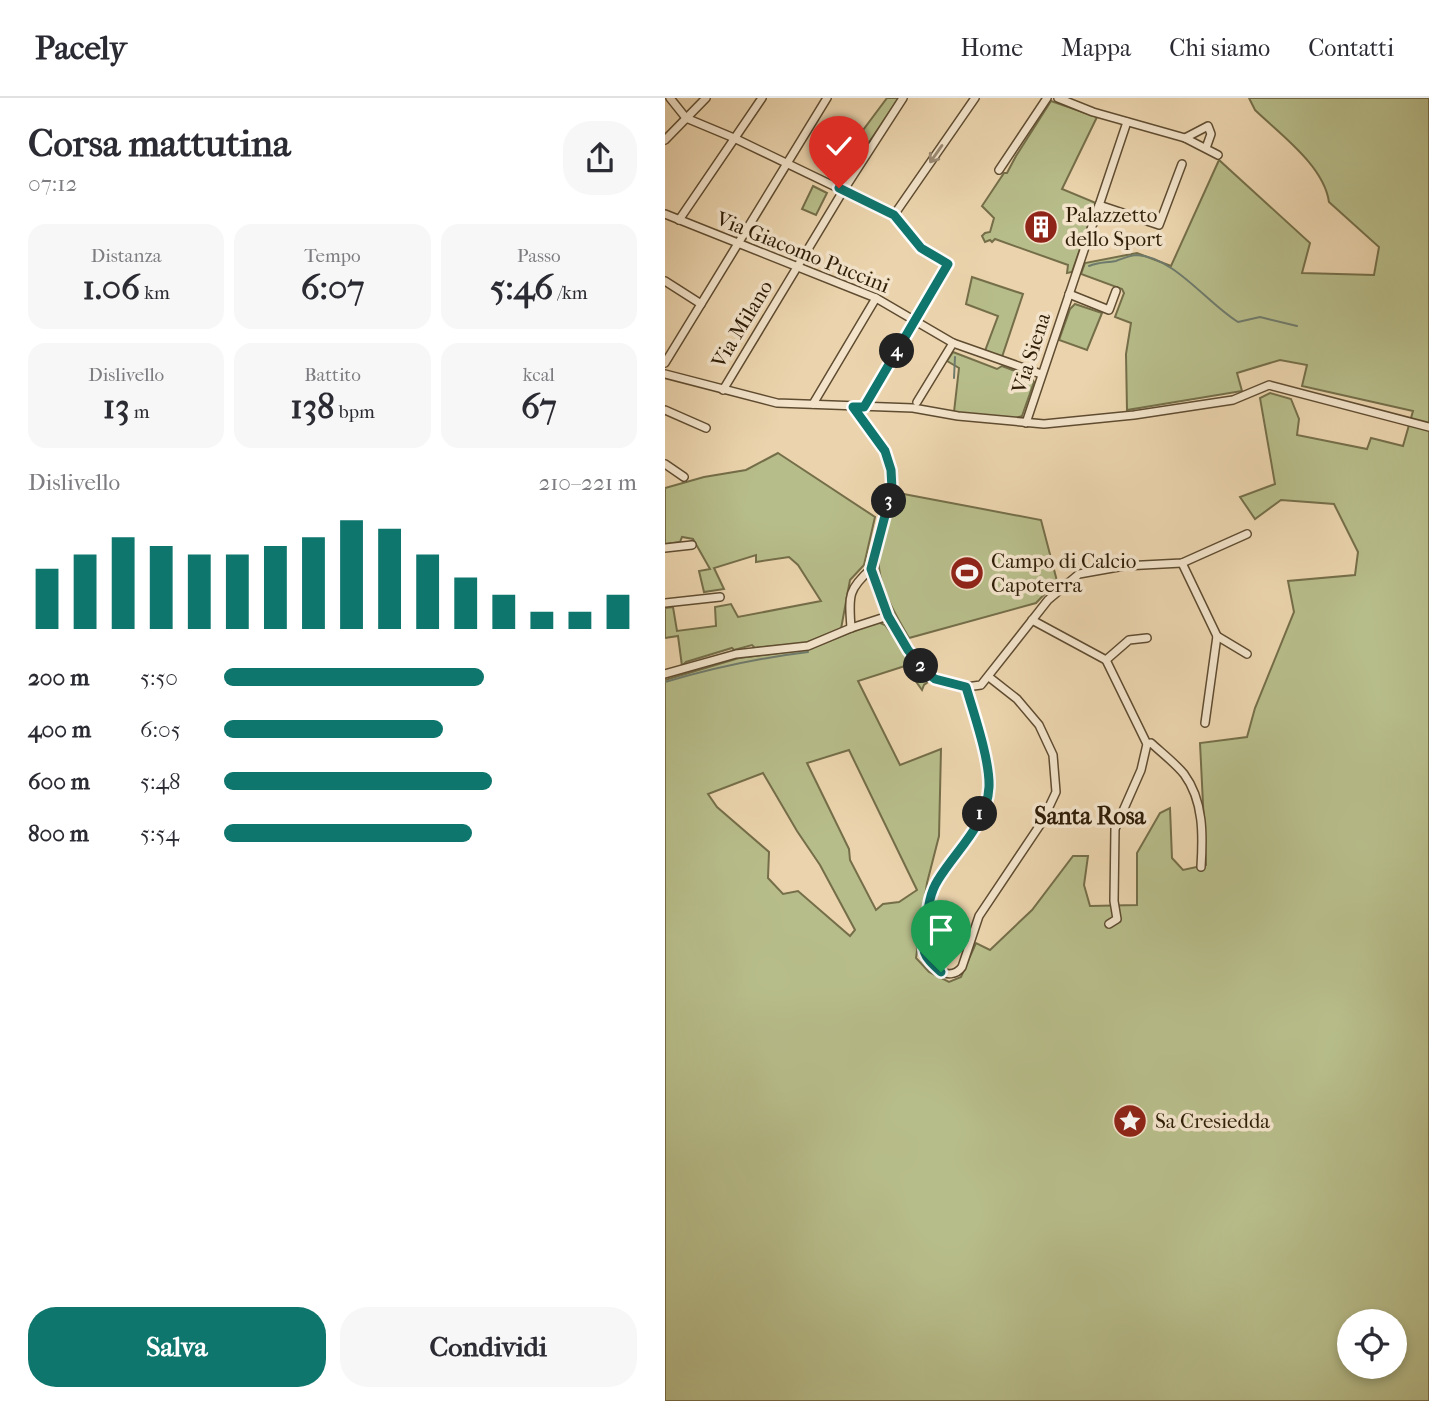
<!DOCTYPE html>
<html lang="it">
<head>
<meta charset="utf-8">
<style>
	body { margin:0; font-family:"IM FELL French Canon",serif; background:#f7f7f7; color:#2b2b33; height:100vh; display:flex; flex-direction:column; font-size:26px; white-space:nowrap }
	* { box-sizing:border-box; margin:0 }
	p { font-size:23px; color:#7c7c81 }
	.icon { flex:none; width:38px; height:38px; fill:none; stroke:currentColor; stroke-width:2; stroke-linecap:round; stroke-linejoin:round }
	.map { position:relative; flex:1; overflow:hidden }
	.panel { display:flex; flex-direction:column; background:#fff; width:665px }
	.panel>* { flex:none }
	.tools { position:absolute; left:672px; top:1211px; display:grid; gap:14px }
	.tools a { display:grid; place-items:center; width:70px; height:70px; border-radius:50%; background:#fff; box-shadow:0 4px 10px #0003; font-size:35px }
	.pin { position:absolute; display:grid; place-items:center; width:60px; height:60px; color:#fff; margin:-72px -30px; border-radius:50% 50% 50% 0; rotate:-45deg; box-shadow:0 0 7px #0007 }
	.pin .icon { rotate:45deg }
	.km { position:absolute; width:35px; height:35px; margin:-18px; border-radius:50%; background:#222; color:#fff; font-size:19px; line-height:35px; text-align:center }
	.round { display:grid; place-items:center; flex:none; width:74px; height:74px; border-radius:28px; background:#f7f7f7 }
	.summary { display:flex; align-items:center; justify-content:space-between; height:119px; padding:0 28px }
	h1 { font-size:38px; font-weight:700; line-height:52px }
	.stats { display:grid; grid-template-columns:repeat(3,1fr); gap:10px; height:119px; padding:7px 28px }
	.stats div { display:grid; align-content:center; border-radius:18px; background:#f7f7f7; text-align:center }
	.stats b { font-size:35px; font-weight:700 }
	.stats small { font-size:19px; font-weight:400 }
	.stats p { font-size:19px }
	.chart { height:196px; padding:14px 28px }
	.chart p { display:flex; justify-content:space-between }
	.chart svg { width:100%; height:126px; margin-top:7px; stroke:#0f766e; stroke-width:6 }
	.primary-button { display:flex; gap:14px; margin-top:auto; padding:14px 28px }
	.primary-button a { flex:1; height:80px; border-radius:28px; background:#0f766e; color:#fff; font-size:28px; font-weight:700; line-height:80px; text-align:center }
	.primary-button a+a { background:#f7f7f7; color:#2b2b33 }
	ul { padding:0 28px; list-style:none; font-size:23px }
	li { display:grid; grid-template-columns:112px 84px 1fr; align-items:center; height:52px }
	li i { height:18px; border-radius:9px; background:#0f766e }
	header { display:flex; align-items:center; gap:42px; box-sizing:border-box; height:98px; padding:0 35px; background:#fff; border-bottom:2px solid #e1e1e2 }
	header strong { font-size:33px }
	nav { display:flex; gap:38px; margin-inline-start:auto; font-size:24px }
	main { display:flex; flex:1; min-height:0 }
	.map>svg:first-child { display:block }
	.green { fill:#b7bd8a; stroke:#746e49; stroke-width:2; fill-rule:evenodd }
	.lines { fill:none; stroke-linecap:round; stroke-linejoin:round }
	.stream { stroke:#6e7a6c; stroke-width:2 }
	.street-casing { stroke:#5f4c31; stroke-width:10 }
	.street { stroke:#f2e3ca; stroke-width:7 }
	.oneway { stroke:#9b8a73 }
	.route-casing { stroke:#fff; stroke-width:14 }
	.route { stroke:#0f766e; stroke-width:9 }
	.labels { text-anchor:middle; stroke-width:7; stroke-linejoin:round; paint-order:stroke }
	.poi-label { font-size:21px; fill:#301e08; stroke:#f2e3ca; text-anchor:start }
	.street-label { font-size:21px; fill:#301e08; stroke:#f2e3ca }
	.quarter-label { font-size:24px; font-weight:bold; fill:#301e08; stroke:#f2e3ca }
</style>
</head>
<body>
<header>
<strong>Pacely</strong>
<nav><a>Home</a><a>Mappa</a><a>Chi siamo</a><a>Contatti</a></nav>
</header>
<main>
<section class="panel">
<div class="summary"><div><h1>Corsa mattutina</h1><p>07:12</p></div><a class="round"><svg class="icon" aria-label="share" viewBox="0 0 24 24"><path d="M12 15V3M7 8l5-5 5 5M5 13v7h14v-7"/></svg></a></div>
<div class="stats">
<div><p>Distanza</p><b>1.06<small> km</small></b></div>
<div><p>Tempo</p><b>6:07</b></div>
<div><p>Passo</p><b>5:46<small> /km</small></b></div>
</div>
<div class="stats">
<div><p>Dislivello</p><b>13<small> m</small></b></div>
<div><p>Battito</p><b>138<small> bpm</small></b></div>
<div><p>kcal</p><b>67</b></div>
</div>
<div class="chart"><p><span>Dislivello</span>210–221 m</p>
<svg viewBox="0 0 160 44" preserveAspectRatio="none"><path d="M5 44V23M15 44V18M25 44V12M35 44V15M45 44V18M55 44V18M65 44V15M75 44V12M85 44V6M95 44V9M105 44V18M115 44V26M125 44V32M135 44V38M145 44V38M155 44V32"/></svg>
</div>
<ul>
<li><b>200 m</b>5:50<i style="width:63%"></i></li>
<li><b>400 m</b>6:05<i style="width:53%"></i></li>
<li><b>600 m</b>5:48<i style="width:65%"></i></li>
<li><b>800 m</b>5:54<i style="width:60%"></i></li>
</ul>
<div class="primary-button"><a>Salva</a><a>Condividi</a></div>
</section>
<div class="map">
<svg width="764" height="1303" viewBox="0 0 764 1303">
	<rect width="100%" height="100%" fill="#ebd4ad"/>
	<filter id="stains"><feTurbulence type="fractalNoise" baseFrequency=".00286" numOctaves="4"/><feColorMatrix values="0 0 0 0 .2 0 0 0 0 .09 0 0 0 0 .02 0 0 0 .5 -.17"/></filter>
	<radialGradient id="worn" r=".72"><stop offset=".6" stop-color="#630" stop-opacity="0"/><stop offset="1" stop-color="#630" stop-opacity=".3"/></radialGradient>
	<g class="green">
		<polygon points="222,0 234,0 184,74 182,74 174,66 175,63"/>
		<path d="M 584,0 L 764,0 L 764,1303 L 0,1303 L 0,582 L 74,560 L 144,551 L 207,526 L 213,524 L 220,527 L 263,584 L 259,587 L 257,592 L 240,568 L 193,583 L 235,667 L 276,651 L 274,738 L 262,785 L 251,860 L 264,874 L 284,884 L 296,879 L 311,845 L 325,852 L 367,812 L 408,758 L 423,758 L 419,787 L 425,808 L 472,807 L 472,755 L 495,715 L 505,710 L 507,760 L 518,772 L 541,767 L 535,645 L 582,639 L 590,610 L 629,514 L 623,483 L 690,477 L 693,454 L 669,406 L 616,402 L 590,421 L 575,399 L 610,386 L 595,300 L 605,295 L 626,301 L 634,321 L 632,337 L 702,351 L 706,340 L 738,348 L 748,313 L 637,288 L 642,267 L 615,262 L 572,275 L 577,293 L 462,312 L 461,256 L 466,225 L 450,219 L 459,195 L 457,191 L 416,176 L 420,165 L 472,155 L 506,168 L 554,62 L 645,145 L 637,175 L 709,177 L 714,149 L 664,104 C 659,68 616,37 590,12 ZM 184,652 L 252,792 L 234,804 L 218,806 L 211,812 L 185,762 L 184,751 L 142,665 ZM 98,675 L 132,733 L 155,767 L 190,832 L 185,838 L 133,793 L 118,796 L 103,780 L 104,754 L 52,709 L 43,696 ZM 684,1223 L 730,1223 L 730,1269 L 684,1269 Z"/>
		<polygon points="386,3 432,19 397,91 431,105 407,174 402,175 403,167 330,141 327,144 325,142 320,144 317,138 320,135 325,134 329,120 317,108 339,75 342,75 351,58"/>
		<polygon points="148,88 162,95 151,117 137,111"/>
		<polygon points="307,179 358,196 337,259 320,253 333,218 301,206"/>
		<polygon points="410,206 437,215 422,252 394,242 405,211"/>
		<polygon points="288,254 332,271 337,268 366,279 369,284 357,318 348,321 289,314 294,270 282,263"/>
		<polygon points="113,355 210,419 199,467 185,482 176,531 140,545 90,550 87,547 69,552 67,550 21,564 17,568 13,538 0,540 0,510 8,509 12,533 51,528 50,509 66,506 73,519 156,503 133,467 124,459 91,464 91,457 49,470 59,491 39,494 34,473 45,471 28,441 17,439 15,444 0,446 0,390 39,379 81,372"/>
		<path d="M 228,394 L 376,422 L 392,483 L 371,505 L 244,540 C 229,514 210,484 214,453 C 217,433 225,414 228,394 Z"/>
	</g>
	<g class="lines">
		<g class="stream">
			<path d="M 424,168 C 434,164 440,165 451,163 C 457,161 465,157 472,157 C 509,159 543,206 573,224 L 595,219 L 632,228"/>
			<polyline points="289,280 290,259"/>
			<path d="M 0,584 C 48,570 93,560 143,554"/>
		</g>
		<g class="street-casing">
			<g id="street">
				<polyline points="5,0 21,20 69,40 229,117 256,150 283,166 199,309"/>
				<polyline points="393,0 428,14 520,40"/>
				<polyline points="0,42 41,0"/>
				<polyline points="541,50 546,36 543,28 520,40 553,57"/>
				<polyline points="334,72 382,0"/>
				<polyline points="434,107 494,127 517,66"/>
				<polyline points="0,116 211,200 288,245 376,276"/>
				<polyline points="229,117 310,0"/>
				<polyline points="14,122 97,0"/>
				<polyline points="0,183 36,206"/>
				<polyline points="404,196 444,212 451,193"/>
				<polyline points="0,265 162,0"/>
				<polyline points="0,276 112,305 248,310 293,318 379,326 469,317 568,302 604,287 764,329"/>
				<polyline points="58,292 178,93 238,0"/>
				<polyline points="252,304 288,245"/>
				<polyline points="148,306 211,200"/>
				<polyline points="188,309 221,353 226,372 227,391 206,471 223,518 243,552 262,575 270,581 301,589 316,587 383,502 414,476 459,468 517,465 582,436"/>
				<polyline points="0,312 41,330"/>
				<polyline points="361,325 462,24"/>
				<polyline points="0,366 19,379"/>
				<polyline points="0,450 27,447"/>
				<polyline points="517,465 552,538 540,625"/>
				<polyline points="0,505 55,499"/>
				<polyline points="367,522 441,562 482,646 476,672 450,731 449,803 452,821 444,826"/>
				<path d="M 186,530 C 184,499 182,492 206,471"/>
				<polyline points="552,538 582,556"/>
				<polyline points="441,562 464,542 482,540"/>
				<polyline points="0,576 71,556 143,548 186,530 223,518"/>
				<path d="M 301,589 C 309,618 324,658 324,688 C 323,733 275,763 264,800 C 261,811 256,841 258,853 C 259,867 285,886 297,869 L 314,818 L 377,724 L 391,694 L 388,657 L 374,627 L 352,601 L 324,579"/>
				<path d="M 482,646 L 486,645 C 497,655 510,665 519,676 C 539,703 538,738 536,769"/>
			</g>
		</g>
		<use href="#street" class="street"/>
	</g>
	<defs><path id="oneway-shaft" d="M-6 0H5M1.5-3L5.5 0L1.5 3" fill="none" stroke-width="1.6" stroke-linecap="round" stroke-linejoin="round" transform="scale(1.75)"/></defs>
	<use class="oneway" href="#oneway-shaft" transform="translate(271 56) rotate(125)"/>
	<g class="lines">
		<g class="route-casing">
			<path id="route" d="M 174,90 L 229,117 L 256,150 L 283,166 L 199,309 L 188,309 L 220,353 L 226,372 L 227,391 L 206,471 L 223,518 L 243,552 L 262,575 L 270,581 L 301,589 C 309,616 325,662 324,689 C 322,727 291,752 273,782 C 264,796 263,812 261,828 C 257,854 256,856 276,874"/>
		</g>
		<use href="#route" class="route"/>
	</g>
	<defs>
		<g id="building-disc" transform="scale(1.75)"><circle r="9.5" fill="#8f2418" stroke="#f2e3ca"/><path d="M-4-6H4V6H1V3H-1V6H-4ZM-2.5-4.3h1.7v1.8h-1.7ZM.8-4.3h1.7v1.8H.8ZM-2.5-1h1.7V.8h-1.7ZM.8-1h1.7V.8H.8Z" fill="#fff"/></g>
		<g id="stadium-disc" transform="scale(1.75)"><circle r="9.5" fill="#8f2418" stroke="#f2e3ca"/><path d="M0-5a6.5 5 0 1 0 0 10a6.5 5 0 1 0 0-10ZM-3.5-1.8h7v3.6h-7Z" fill="#fff"/></g>
		<g id="sight-disc" transform="scale(1.75)"><circle r="9.5" fill="#8f2418" stroke="#f2e3ca"/><path d="M0-6L1.8-2.2L6-1.7L2.9 1.2L3.7 5.4L0 3.3L-3.7 5.4L-2.9 1.2L-6-1.7L-1.8-2.2Z" fill="#fff"/></g>
	</defs>
	<g fill-rule="evenodd">
		<use href="#building-disc" x="376" y="129"/>
		<use href="#stadium-disc" x="302" y="475"/>
		<use href="#sight-disc" x="465" y="1023"/>
	</g>
	<g class="labels">
		<g class="poi-label">
			<text x="400" y="124">Palazzetto<tspan x="400" dy="24">dello Sport</tspan></text>
			<text x="326" y="470">Campo di Calcio<tspan x="326" dy="24">Capoterra</tspan></text>
			<text x="490" y="1030">Sa Cresiedda</text>
		</g>
		<g class="street-label">
			<text transform="translate(138 154) rotate(22)" y="7">Via Giacomo Puccini</text>
			<text transform="translate(77 226) rotate(-59)" y="7">Via Milano</text>
			<text transform="translate(366 255) rotate(-72)" y="7">Via Siena</text>
		</g>
		<g class="quarter-label">
			<text x="425" y="726">Santa Rosa</text>
		</g>
	</g>
	<rect width="100%" height="100%" filter="url(#stains)"/>
	<rect width="100%" height="100%" fill="url(#worn)"/>
</svg>
<div class="tools">
<a><svg class="icon" aria-label="locate" viewBox="0 0 24 24"><circle cx="12" cy="12" r="6"/><path d="M12 2v4M12 18v4M2 12h4M18 12h4"/></svg></a>
</div>
<div class="pin" style="left:276px;top:874px;background:#1e9e55"><svg class="icon" aria-label="arrive" viewBox="0 0 24 24"><path d="M6 21V4h12l-3 4 3 4H6"/></svg></div>
<div class="pin" style="left:174px;top:90px;background:#d93025"><svg class="icon" aria-label="check" viewBox="0 0 24 24"><path d="M5 12l5 5 9-10"/></svg></div>
<b class="km" style="left:315px;top:716px">1</b>
<b class="km" style="left:256px;top:568px">2</b>
<b class="km" style="left:224px;top:403px">3</b>
<b class="km" style="left:232px;top:253px">4</b>
</div>
</main>
</body>
</html>
